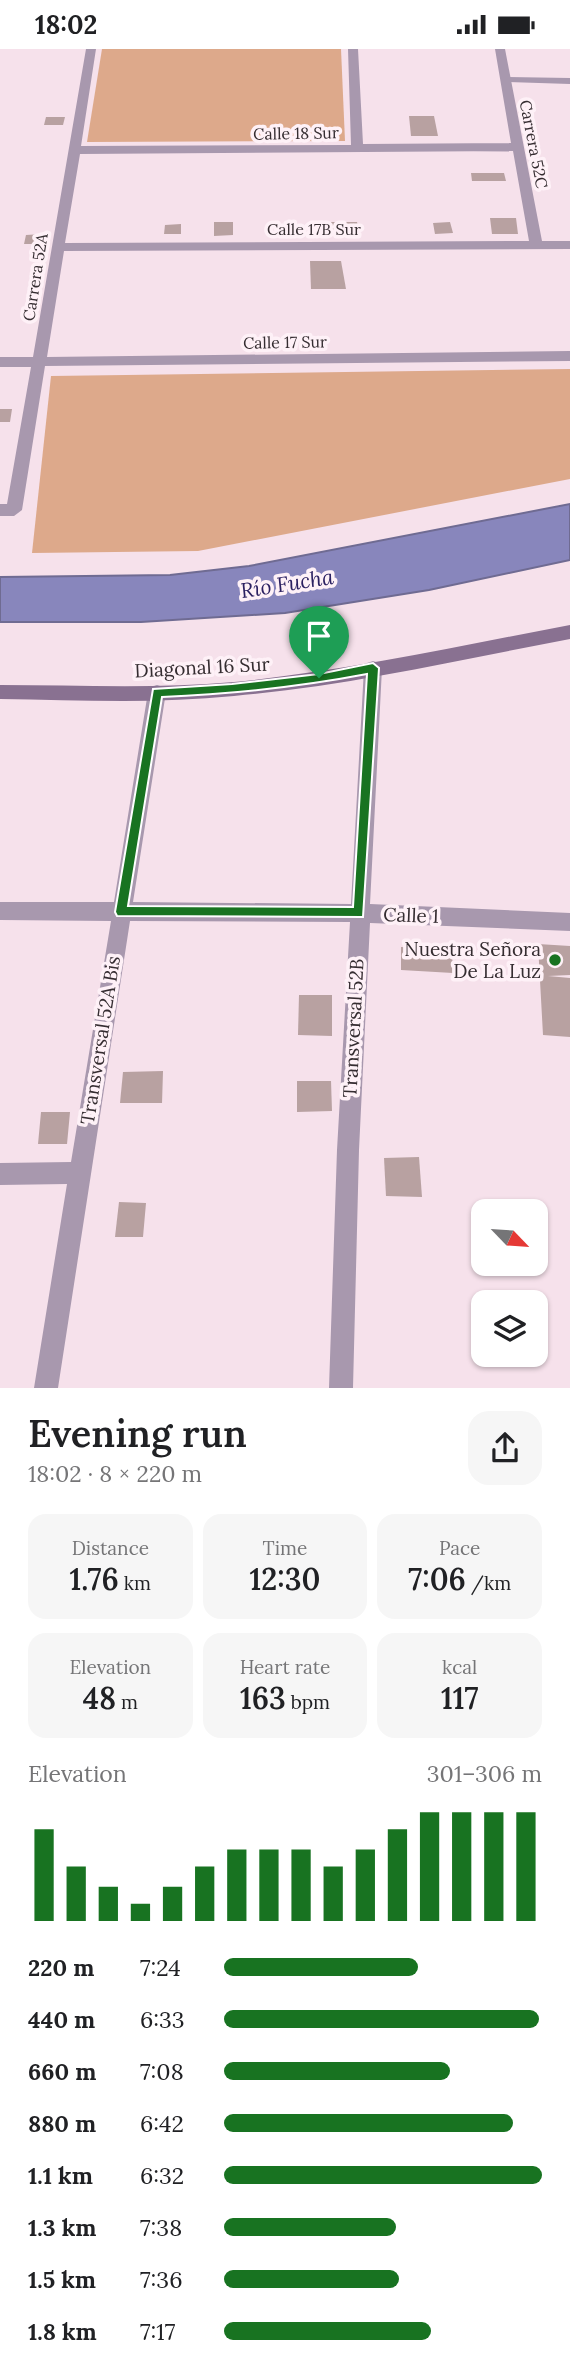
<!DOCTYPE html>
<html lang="en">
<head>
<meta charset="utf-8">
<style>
	body { margin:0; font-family:Lora,serif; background:#f6f6f6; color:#202124; height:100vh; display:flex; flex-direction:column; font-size:26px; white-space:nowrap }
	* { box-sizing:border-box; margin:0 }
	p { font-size:23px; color:#757577 }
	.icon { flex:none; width:38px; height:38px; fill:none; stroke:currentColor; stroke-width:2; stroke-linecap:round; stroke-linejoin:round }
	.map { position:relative; height:1339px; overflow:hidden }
	.drawer { display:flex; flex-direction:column; background:#fff; flex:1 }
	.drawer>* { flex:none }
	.needle { width:46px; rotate:115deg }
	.tools { position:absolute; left:471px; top:1150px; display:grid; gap:14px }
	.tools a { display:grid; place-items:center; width:77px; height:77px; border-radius:14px; background:#fff; box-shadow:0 2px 5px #0004; font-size:35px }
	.pin { position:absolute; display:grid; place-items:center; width:60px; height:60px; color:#fff; margin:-72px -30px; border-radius:50% 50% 50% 0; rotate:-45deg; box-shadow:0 0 7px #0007 }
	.pin .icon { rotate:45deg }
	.round { display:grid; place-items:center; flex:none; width:74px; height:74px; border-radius:21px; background:#f6f6f6 }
	.headline { display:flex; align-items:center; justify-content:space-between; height:119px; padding:0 28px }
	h1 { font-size:38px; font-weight:600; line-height:52px }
	.metrics { display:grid; grid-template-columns:repeat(3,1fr); gap:10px; height:119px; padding:7px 28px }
	.metrics div { display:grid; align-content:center; border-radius:18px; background:#f6f6f6; text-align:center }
	.metrics b { font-size:30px; font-weight:600 }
	.metrics small { font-size:19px; font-weight:400 }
	.metrics p { font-size:19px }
	.chart { height:196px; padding:14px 28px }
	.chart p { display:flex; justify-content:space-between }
	.chart svg { width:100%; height:126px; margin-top:7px; stroke:#187321; stroke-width:6 }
	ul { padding:0 28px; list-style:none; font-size:23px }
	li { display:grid; grid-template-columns:112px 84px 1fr; align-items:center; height:52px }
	li i { height:18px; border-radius:9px; background:#187321 }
	.status { display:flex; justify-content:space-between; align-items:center; height:49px; padding:0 35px; background:#fff; direction:ltr }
	.status svg { height:19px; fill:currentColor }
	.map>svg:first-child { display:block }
	.green { fill:#dda98b }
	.water { fill:#8886bc; stroke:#6f6b92; stroke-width:2 }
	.building { fill:#b8a1a1 }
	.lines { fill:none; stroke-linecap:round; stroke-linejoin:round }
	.lane { fill:#a898ae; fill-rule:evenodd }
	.street { fill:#a898ae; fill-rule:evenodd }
	.secondary { fill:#897191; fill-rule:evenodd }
	.route { fill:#187321; stroke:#fff; stroke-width:2; fill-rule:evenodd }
	.poi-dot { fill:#187321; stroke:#fef1f7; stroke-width:2.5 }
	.labels { text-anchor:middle; stroke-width:7; stroke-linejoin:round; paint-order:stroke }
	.far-street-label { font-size:16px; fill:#352d31; stroke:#fef1f7 }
	.street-label { font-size:19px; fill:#352d31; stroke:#fef1f7 }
	.poi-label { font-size:19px; fill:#352d31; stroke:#fef1f7; text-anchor:end }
	.water-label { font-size:21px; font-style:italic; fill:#2b2061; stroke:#fef1f7 }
</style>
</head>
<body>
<div class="status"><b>18:02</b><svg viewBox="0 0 49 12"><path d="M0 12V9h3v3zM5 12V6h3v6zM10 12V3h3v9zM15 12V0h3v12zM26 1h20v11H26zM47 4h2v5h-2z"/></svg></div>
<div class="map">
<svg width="570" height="1339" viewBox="0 0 570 1339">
	<rect width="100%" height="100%" fill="#f6e1eb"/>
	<g class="green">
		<polygon points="102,0 341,0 345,92 87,93"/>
		<polygon points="570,320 570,430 198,502 32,504 51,327"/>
	</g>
	<polygon class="water" points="570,455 570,511 429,541 285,564 141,573 0,573 0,528 170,526 249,517"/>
	<g class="building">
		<polygon points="409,67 434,67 438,87 411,87"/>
		<polygon points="46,68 65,68 63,76 44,76"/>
		<polygon points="471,124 504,124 506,132 472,132"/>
		<polygon points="490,169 516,169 518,185 492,185"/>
		<polygon points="214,173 233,173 233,186 214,187"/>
		<polygon points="311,173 357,173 359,184 311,185"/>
		<polygon points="450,173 453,184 435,185 433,174"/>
		<polygon points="181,175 181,185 164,185 165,176"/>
		<polygon points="42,185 41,195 24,195 26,186"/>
		<polygon points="310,212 341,212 346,240 311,240"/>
		<polygon points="0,360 12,360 10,373 0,373"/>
		<polygon points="538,895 570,897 570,926 548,927 570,929 570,988 543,986"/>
		<polygon points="401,898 452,901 453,924 401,921"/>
		<polygon points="299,946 332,946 332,987 298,986"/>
		<polygon points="163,1022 162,1054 120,1054 123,1023"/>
		<polygon points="297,1032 331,1032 332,1062 297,1063"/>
		<polygon points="41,1063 70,1063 67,1095 38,1095"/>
		<polygon points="419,1108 422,1148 386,1147 384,1109"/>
		<polygon points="119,1153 146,1154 143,1188 115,1188"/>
	</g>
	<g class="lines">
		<polygon class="lane" points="503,28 570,29 570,35 506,33 503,32"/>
		<g class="street">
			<path d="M 86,0 L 96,0 L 81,97 L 351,96 L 348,0 L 358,0 L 363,95 L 511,94 L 495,0 L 505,0 L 542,192 L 570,192 L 570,200 L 64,202 L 47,308 L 570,302 L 570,312 L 45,317 L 22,461 L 14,467 L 0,467 L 0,455 L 7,455 L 31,318 L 0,318 L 0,308 L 33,308 ZM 513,102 L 529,192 L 65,194 L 80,105 Z"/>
			<polygon points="373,612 379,614 382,619 370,855 570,864 570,882 370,874 359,1101 353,1339 329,1339 337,1101 350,873 130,872 58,1339 34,1339 67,1135 0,1136 0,1114 71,1113 111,872 0,871 0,853 114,853 148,643 151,638 157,636 163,638 166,643 133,853 351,855 364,619 367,614"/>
		</g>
		<path class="secondary" d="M 570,576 L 570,590 C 459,611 347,637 234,647 C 156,655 78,651 0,650 L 0,636 C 78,636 156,640 234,633 C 347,622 459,597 570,576 Z"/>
	</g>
	<path class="route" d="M 373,614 L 379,619 L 363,868 L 117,867 L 115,863 L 153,640 L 232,635 L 319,625 ZM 367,625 L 353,858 L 128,857 L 162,648 C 232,645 299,638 367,625 Z"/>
	<circle class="poi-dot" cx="555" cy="911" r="7"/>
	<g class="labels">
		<g class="far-street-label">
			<text transform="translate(296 84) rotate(-1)" y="6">Calle 18 Sur</text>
			<text transform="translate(534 95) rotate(79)" y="6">Carrera 52C</text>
			<text x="314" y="186">Calle 17B Sur</text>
			<text transform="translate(35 228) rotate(-81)" y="6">Carrera 52A</text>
			<text transform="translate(285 293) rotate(-1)" y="6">Calle 17 Sur</text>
		</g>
		<g class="street-label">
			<text transform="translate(202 618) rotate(-3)" y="7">Diagonal 16 Sur</text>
			<text transform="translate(411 866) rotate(2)" y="7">Calle 1</text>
			<text transform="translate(353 979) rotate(-87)" y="7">Transversal 52B</text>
			<text transform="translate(100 991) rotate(-81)" y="7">Transversal 52A Bis</text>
		</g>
		<g class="poi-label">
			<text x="541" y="907">Nuestra Señora<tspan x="541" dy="22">De La Luz</tspan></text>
		</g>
		<g class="water-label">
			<text transform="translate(287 535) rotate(-9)" y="7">Río Fucha</text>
		</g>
	</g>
</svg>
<div class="tools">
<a><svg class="needle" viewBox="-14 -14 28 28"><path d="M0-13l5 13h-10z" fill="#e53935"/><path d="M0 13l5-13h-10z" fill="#757577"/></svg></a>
<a><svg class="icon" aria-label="layers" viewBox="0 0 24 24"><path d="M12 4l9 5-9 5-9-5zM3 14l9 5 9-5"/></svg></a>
</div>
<div class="pin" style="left:319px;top:629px;background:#1e9e55"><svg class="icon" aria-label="arrive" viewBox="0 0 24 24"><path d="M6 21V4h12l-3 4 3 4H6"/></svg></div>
</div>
<section class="drawer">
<div class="headline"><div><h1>Evening run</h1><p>18:02 · 8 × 220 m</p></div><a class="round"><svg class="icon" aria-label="share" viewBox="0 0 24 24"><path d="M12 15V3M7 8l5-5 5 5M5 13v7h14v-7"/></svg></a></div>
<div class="metrics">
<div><p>Distance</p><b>1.76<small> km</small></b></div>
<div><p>Time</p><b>12:30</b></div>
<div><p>Pace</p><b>7:06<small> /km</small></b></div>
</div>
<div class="metrics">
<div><p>Elevation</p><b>48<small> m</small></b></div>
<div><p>Heart rate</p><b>163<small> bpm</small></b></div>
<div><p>kcal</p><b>117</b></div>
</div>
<div class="chart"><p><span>Elevation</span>301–306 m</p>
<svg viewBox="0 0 160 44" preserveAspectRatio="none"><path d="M5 44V12M15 44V25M25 44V32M35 44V38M45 44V32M55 44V25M65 44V19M75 44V19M85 44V19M95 44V25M105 44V19M115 44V12M125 44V6M135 44V6M145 44V6M155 44V6"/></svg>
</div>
<ul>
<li><b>220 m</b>7:24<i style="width:61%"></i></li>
<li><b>440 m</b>6:33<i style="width:99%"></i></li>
<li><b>660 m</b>7:08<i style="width:71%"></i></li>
<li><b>880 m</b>6:42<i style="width:91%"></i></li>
<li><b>1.1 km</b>6:32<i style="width:100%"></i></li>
<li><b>1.3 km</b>7:38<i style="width:54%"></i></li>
<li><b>1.5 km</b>7:36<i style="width:55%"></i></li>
<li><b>1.8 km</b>7:17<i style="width:65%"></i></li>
</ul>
</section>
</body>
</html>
